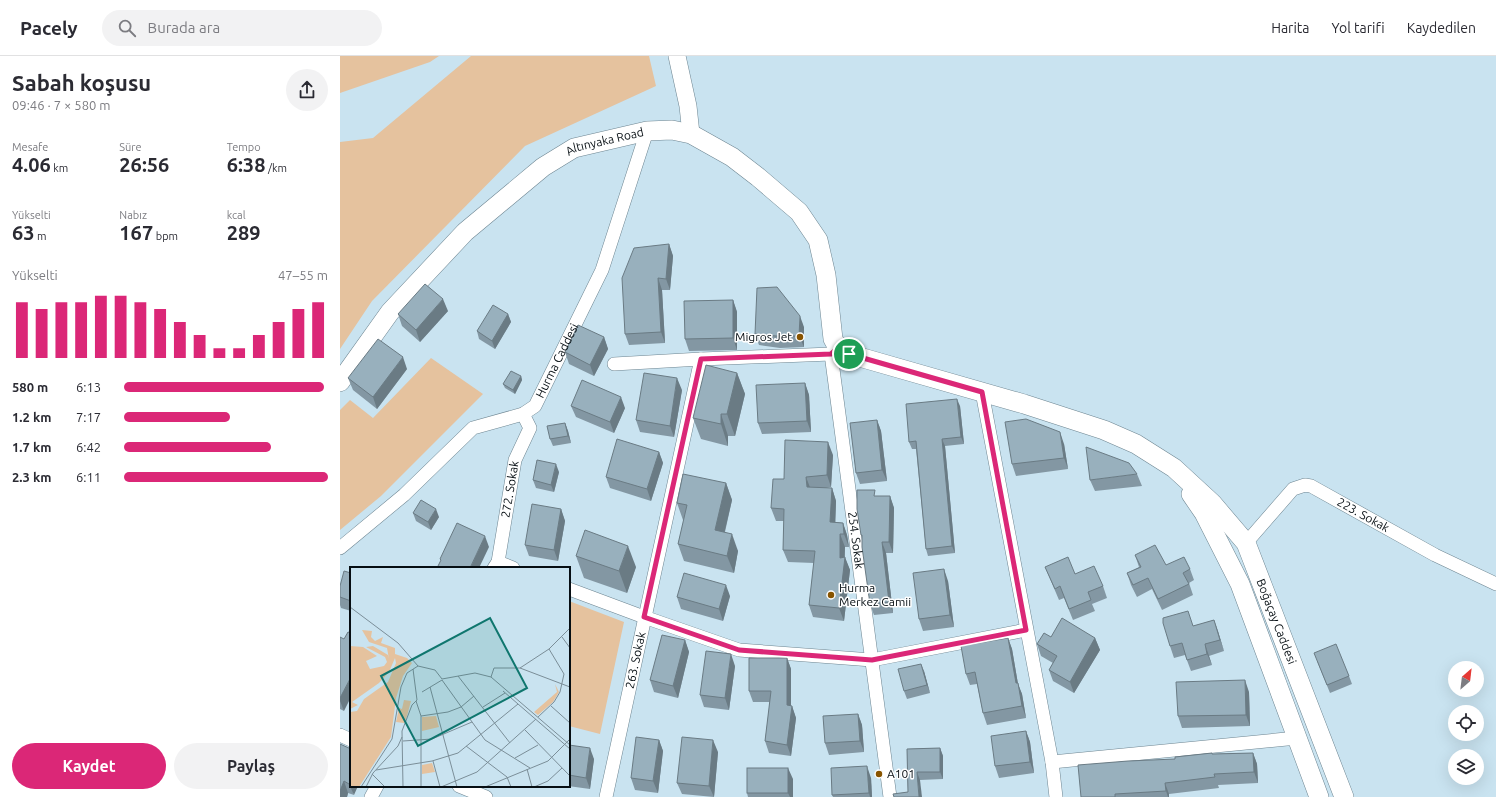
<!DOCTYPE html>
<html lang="tr">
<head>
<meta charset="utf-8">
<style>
	body { margin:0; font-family:Ubuntu,sans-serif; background:#f2f2f3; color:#2b2b33; height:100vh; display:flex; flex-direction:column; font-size:15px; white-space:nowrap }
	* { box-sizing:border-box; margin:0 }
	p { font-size:13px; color:#7c7c81 }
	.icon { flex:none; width:22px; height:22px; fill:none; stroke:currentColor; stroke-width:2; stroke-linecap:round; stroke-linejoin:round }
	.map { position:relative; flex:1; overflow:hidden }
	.panel { display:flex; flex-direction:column; background:#fff; width:340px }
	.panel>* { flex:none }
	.needle { width:26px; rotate:28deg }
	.controls { position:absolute; left:1108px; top:605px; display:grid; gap:8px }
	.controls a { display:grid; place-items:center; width:36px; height:36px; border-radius:50%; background:#fff; box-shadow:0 4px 16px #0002; font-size:20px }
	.pin { position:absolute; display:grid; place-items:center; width:34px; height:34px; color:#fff; margin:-17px; border:2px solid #fff; border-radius:50%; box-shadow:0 1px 4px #0007 }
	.round { display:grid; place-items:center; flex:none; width:42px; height:42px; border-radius:21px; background:#f2f2f3 }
	.overview { display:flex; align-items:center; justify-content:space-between; height:68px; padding:0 12px }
	h1 { font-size:22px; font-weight:600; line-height:30px }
	.stats { display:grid; grid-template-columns:repeat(3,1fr); gap:6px; height:68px; padding:4px 12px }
	.stats div { display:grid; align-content:center }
	.stats b { font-size:20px; font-weight:600 }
	.stats small { font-size:11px; font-weight:400 }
	.stats p { font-size:11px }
	.chart { height:112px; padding:8px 12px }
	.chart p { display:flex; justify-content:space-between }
	.chart svg { width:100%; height:72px; margin-top:4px; stroke:#db2777; stroke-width:6 }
	.action { display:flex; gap:8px; margin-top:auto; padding:8px 12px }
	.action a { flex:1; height:46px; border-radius:24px; background:#db2777; color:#fff; font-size:16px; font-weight:600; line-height:46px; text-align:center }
	.action a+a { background:#f2f2f3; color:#2b2b33 }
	ul { padding:0 12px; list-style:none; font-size:13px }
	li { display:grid; grid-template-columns:64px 48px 1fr; align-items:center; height:30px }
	li i { height:10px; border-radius:5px; background:#db2777 }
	header { display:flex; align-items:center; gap:24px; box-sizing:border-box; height:56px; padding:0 20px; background:#fff; border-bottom:1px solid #e1e1e2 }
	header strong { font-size:19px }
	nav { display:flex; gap:22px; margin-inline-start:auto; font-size:14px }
	.search { width:280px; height:36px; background:#f2f2f3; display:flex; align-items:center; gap:10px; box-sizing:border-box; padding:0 14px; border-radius:22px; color:#7c7c81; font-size:15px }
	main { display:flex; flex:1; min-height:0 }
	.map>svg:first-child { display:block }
	.green { fill:#e5c29e }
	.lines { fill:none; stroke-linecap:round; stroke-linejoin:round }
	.minor-casing { stroke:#6d8591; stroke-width:14 }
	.tertiary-casing { stroke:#6d8591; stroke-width:18 }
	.secondary-casing { stroke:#6d8591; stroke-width:20 }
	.minor { stroke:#fff; stroke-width:13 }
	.tertiary { stroke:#fff; stroke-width:17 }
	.secondary { stroke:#fff; stroke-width:19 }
	.wall { fill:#8397a3 }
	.shaded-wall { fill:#6a7b84 }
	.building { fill:#98b0bd; stroke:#6a7b84 }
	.route-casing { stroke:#fff; stroke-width:8 }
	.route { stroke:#db2777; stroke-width:5 }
	.poi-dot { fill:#885400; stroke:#fff; stroke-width:1.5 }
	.labels { text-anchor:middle; stroke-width:3; stroke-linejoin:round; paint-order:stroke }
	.street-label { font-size:12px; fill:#060e13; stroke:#fff }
	.poi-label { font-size:12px; fill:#060e13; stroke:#fff; text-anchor:start }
	.inset-road { fill:none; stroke:#7b8e98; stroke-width:1 }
	.view { fill:#0f766e; fill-opacity:0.15; stroke:#0f766e; stroke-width:2 }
	.inset-edge { fill:none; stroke:#060e13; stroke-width:2 }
</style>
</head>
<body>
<header>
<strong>Pacely</strong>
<div class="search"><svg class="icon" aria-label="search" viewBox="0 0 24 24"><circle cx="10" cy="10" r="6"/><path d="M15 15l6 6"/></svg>Burada ara</div>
<nav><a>Harita</a><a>Yol tarifi</a><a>Kaydedilen</a></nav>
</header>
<main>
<section class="panel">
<div class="overview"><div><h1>Sabah koşusu</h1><p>09:46 · 7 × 580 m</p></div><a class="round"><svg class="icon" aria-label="share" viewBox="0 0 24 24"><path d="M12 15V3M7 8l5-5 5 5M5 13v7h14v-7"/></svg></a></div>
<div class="stats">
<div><p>Mesafe</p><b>4.06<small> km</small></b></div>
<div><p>Süre</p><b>26:56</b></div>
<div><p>Tempo</p><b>6:38<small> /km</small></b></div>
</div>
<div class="stats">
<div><p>Yükselti</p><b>63<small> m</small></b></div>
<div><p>Nabız</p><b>167<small> bpm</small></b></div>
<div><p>kcal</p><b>289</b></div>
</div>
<div class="chart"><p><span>Yükselti</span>47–55 m</p>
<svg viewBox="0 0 160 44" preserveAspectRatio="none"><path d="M5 44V10M15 44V14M25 44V10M35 44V10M45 44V6M55 44V6M65 44V10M75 44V14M85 44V22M95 44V30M105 44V38M115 44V38M125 44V30M135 44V22M145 44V14M155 44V10"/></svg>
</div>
<ul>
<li><b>580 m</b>6:13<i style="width:98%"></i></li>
<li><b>1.2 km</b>7:17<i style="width:52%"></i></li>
<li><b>1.7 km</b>6:42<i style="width:72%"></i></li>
<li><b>2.3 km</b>6:11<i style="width:100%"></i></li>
</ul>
<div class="action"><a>Kaydet</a><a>Paylaş</a></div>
</section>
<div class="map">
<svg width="1156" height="741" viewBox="0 0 1156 741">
	<rect width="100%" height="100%" fill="#c9e3f0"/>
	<g class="green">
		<polygon points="0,0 99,0 90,6 0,37"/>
		<polygon points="131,0 309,0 316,30 185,90 32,245 0,293 0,86 33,82"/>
		<polygon points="91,302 143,338 41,440 0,474 0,354 10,344 33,362"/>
		<polygon points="229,545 284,566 260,678 229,670"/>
	</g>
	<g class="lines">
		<g class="minor-casing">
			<g id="minor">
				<path id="s1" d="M 491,298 L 550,741"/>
				<polyline points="274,308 361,303 491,298"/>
				<polyline points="642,336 712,706 716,741"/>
				<path id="s2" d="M 906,487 L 953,433 L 965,429 L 971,430 L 1095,499 L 1156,528"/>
				<path id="s3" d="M 0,492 L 64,439 L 133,372 L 183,358 L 195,350 L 262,214 L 307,75"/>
				<polyline points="158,506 173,512"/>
				<path id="s4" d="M 154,512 L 158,506 L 175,404 L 190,372 L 183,358"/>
				<polyline points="229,533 304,561 399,594 532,604 686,574"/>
				<polyline points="0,679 11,684"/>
				<polyline points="712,706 957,682"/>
				<polyline points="119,730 146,741"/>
				<polyline points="31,741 37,730"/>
				<path id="s5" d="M 266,741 L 361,303"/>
			</g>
		</g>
		<g class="tertiary-casing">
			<polyline id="tertiary" points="337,0 348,50 351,78"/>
		</g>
		<g class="secondary-casing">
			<g id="secondary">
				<path id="s6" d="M 0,326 L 50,256 L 125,176 L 203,111 L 234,92 L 307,75 L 332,74 L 351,78 L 392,101 L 418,121 L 459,156 L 478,184 L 486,219 L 493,283 L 498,292 L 509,298 L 684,348 L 764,374 L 796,388 L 834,412 L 872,447 L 906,487 L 1004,741"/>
				<polyline points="851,438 864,457 900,528 979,741"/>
			</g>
		</g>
		<use href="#minor" class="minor"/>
		<use href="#tertiary" class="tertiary"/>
		<use href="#secondary" class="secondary"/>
	</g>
	<g class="wall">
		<polygon points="329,188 333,200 330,234 322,234 325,287 289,289 285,278"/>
		<polygon points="393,244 397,256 397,294 349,295 345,283"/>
		<polygon points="108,255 80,286 62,270 58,258"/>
		<polygon points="168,258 171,266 155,293 139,283 137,275"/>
		<polygon points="464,271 464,291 440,292 419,289 415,278"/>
		<polygon points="264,281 268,293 254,320 229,308 225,296"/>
		<polygon points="67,313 37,353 13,334 8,322"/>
		<polygon points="397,317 405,338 395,380 388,380 388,390 361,383 353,362"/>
		<polygon points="181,320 182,324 175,338 165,332 163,328"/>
		<polygon points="465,327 469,339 471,376 422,378 418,367"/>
		<polygon points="342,334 334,381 300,376 296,364"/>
		<polygon points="231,350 285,352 274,377 236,361"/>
		<polygon points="620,350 624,388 605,390 615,497 588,500 586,493 576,393 572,393 569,386"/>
		<polygon points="537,364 541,375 547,425 520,428 516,417"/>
		<polygon points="225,367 228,375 231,387 213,390 210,383"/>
		<polygon points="724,388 728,413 676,420 672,408"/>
		<polygon points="319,396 323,407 311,445 270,432 266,421"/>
		<polygon points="493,399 491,431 486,432 492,432 496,445 495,466 503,467 507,479 509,491 505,491 505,502 510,514 504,565 473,561 469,549 474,507 448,506 443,494 444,465 436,465 431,452 444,423"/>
		<polygon points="219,416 214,436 196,432 193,424"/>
		<polygon points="797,418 802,430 755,435 750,424"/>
		<polygon points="386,427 392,444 385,476 398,495 394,517 344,505 338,488 344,464 343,464 337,447"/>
		<polygon points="537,440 550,440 554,452 553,497 546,497 553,557 534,559 530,548 522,484 521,479"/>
		<polygon points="221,453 225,465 218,505 189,500 185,489"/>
		<polygon points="73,457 99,461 91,474 76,465"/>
		<polygon points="795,499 826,509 850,513 854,524 849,527 853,539 822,554 812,533 797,541 791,529 787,517 799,511"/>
		<polygon points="236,500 296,511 287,537 244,522"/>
		<polygon points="705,511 735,518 763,530 767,542 752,548 755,555 733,564 724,542 719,544"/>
		<polygon points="11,517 11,555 1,552 0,549 0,530"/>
		<polygon points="608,525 614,571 583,575 579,563"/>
		<polygon points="390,540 383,565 341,553 337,541"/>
		<polygon points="874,564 884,595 869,600 872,609 851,615 845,599 834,602 830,590 854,570"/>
		<polygon points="0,581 4,655 0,653"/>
		<polygon points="711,581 755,582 760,594 734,637 713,625 709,614 713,607 701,600 697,588"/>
		<polygon points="668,582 672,593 678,628 682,638 686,662 647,669 643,657 637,628 630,629 626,618"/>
		<polygon points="345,584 349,596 338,642 314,636 310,624"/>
		<polygon points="447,602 451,613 451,650 452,650 456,662 451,700 429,697 425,685 430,646 413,646 409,635"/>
		<polygon points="977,605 1009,620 1012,628 990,637"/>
		<polygon points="395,610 389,654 364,651 360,639"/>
		<polygon points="584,615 590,637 567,643 564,635"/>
		<polygon points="909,636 910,670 842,672 838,660"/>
		<polygon points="518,658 522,669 524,696 489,699 485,687"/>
		<polygon points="686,675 690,686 694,717 659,722 655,710"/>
		<polygon points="319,684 323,695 318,737 295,734 291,722"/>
		<polygon points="0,688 14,739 8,737 7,741 0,741"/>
		<polygon points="229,689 254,703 250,733 228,730 229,730"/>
		<polygon points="600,692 603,700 603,723 580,724 568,736 567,693"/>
		<polygon points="378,696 374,741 342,738 337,727"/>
		<polygon points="872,697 872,698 913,697 917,708 918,727 878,729 879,732 829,738 829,741 741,741 835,703"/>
		<polygon points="531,722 532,741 493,741 492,739"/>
		<polygon points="453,723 453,741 408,741 407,737"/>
	</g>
	<g class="shaded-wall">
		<polygon points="329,188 333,200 330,234 326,223"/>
		<polygon points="318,222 322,234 325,287 321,276"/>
		<polygon points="103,243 108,255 80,286 76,274"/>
		<polygon points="393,244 397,256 397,294 393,282"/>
		<polygon points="168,258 171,266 155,293 152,285"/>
		<polygon points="460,260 464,271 464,291 459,280"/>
		<polygon points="264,281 268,293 254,320 250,309"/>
		<polygon points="63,301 67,313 37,353 33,341"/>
		<polygon points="397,317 405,338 395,380 387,358"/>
		<polygon points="181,320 182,324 175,338 173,334"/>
		<polygon points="337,322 342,334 334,381 330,370"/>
		<polygon points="465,327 469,339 471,376 467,365"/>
		<polygon points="281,341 285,352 274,377 270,366"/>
		<polygon points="617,343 620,350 624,388 621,381"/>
		<polygon points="381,358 388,380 388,390 381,368"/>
		<polygon points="537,364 541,375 547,425 542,414"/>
		<polygon points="225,367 228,375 231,387 228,380"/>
		<polygon points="720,376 724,388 728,413 724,402"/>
		<polygon points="602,383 605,390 615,497 612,490"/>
		<polygon points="488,386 493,399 491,431 487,419"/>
		<polygon points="319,396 323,407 311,445 307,433"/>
		<polygon points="216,408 219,416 214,436 211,429"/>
		<polygon points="466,421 471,434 467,431"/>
		<polygon points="386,427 392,444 381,491 375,474"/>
		<polygon points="492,432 496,445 495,479 490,466"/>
		<polygon points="550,440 554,452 553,497 549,486"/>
		<polygon points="96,453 99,461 91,474 88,466"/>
		<polygon points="221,453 225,465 218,505 214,494"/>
		<polygon points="503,467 507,479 509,491 504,478"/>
		<polygon points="392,478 398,495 394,517 387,500"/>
		<polygon points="500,478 505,491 504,507 505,501 510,514 504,565 499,552"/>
		<polygon points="145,480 149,491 139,512 130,512"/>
		<polygon points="542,486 546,497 553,557 549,546"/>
		<polygon points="288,490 296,511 287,537 279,515"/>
		<polygon points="604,513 608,525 614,571 610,559"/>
		<polygon points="386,529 390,540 383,565 379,553"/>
		<polygon points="874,564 878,575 884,595 880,584"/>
		<polygon points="668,582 672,593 678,628 682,638 686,662 682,650 676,627"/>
		<polygon points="755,582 760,594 734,637 730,626"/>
		<polygon points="345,584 349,596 338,642 333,630"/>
		<polygon points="865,588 872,609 867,598"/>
		<polygon points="391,598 395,610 389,654 385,642"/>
		<polygon points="447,602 451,613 451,659 452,650 456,662 451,700 447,689"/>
		<polygon points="581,608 584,615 590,637 587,629"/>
		<polygon points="11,621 11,641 4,655 0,645 0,642"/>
		<polygon points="905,624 909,636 910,670 906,659"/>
		<polygon points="518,658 522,669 524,696 520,685"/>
		<polygon points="686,675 690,686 694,717 690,706"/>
		<polygon points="319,684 323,695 318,737 313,725"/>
		<polygon points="373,684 378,696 374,741 369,730"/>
		<polygon points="250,692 254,703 250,733 246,722"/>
		<polygon points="600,692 603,700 603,723 600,716"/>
		<polygon points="913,697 917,708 918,727 914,716"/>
		<polygon points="527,710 531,722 532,741 530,741 529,737"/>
		<polygon points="448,712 453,723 453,741 450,741 448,737"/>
		<polygon points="577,716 580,724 582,741 579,741"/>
		<polygon points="11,724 11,730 18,730 14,739 9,728"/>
		<polygon points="4,725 8,737 7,741 0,741 0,735"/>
		<polygon points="825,727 829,738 829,741 828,741 826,735"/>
	</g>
	<g class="building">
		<polygon points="329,188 326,223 318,222 321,276 285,278 282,222 294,192"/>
		<polygon points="85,228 103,243 76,274 58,258"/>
		<polygon points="437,231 460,260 459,280 436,280 415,278 417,232"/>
		<polygon points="393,244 393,282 345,283 344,245"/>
		<polygon points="153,249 168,258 152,285 137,275"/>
		<polygon points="238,269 264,281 250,309 225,296"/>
		<polygon points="38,283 63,301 33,341 8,322"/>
		<polygon points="366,309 397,317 387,358 381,358 381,368 353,362"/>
		<polygon points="171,315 181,320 173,334 163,328"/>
		<polygon points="304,317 337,322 330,370 296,364"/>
		<polygon points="242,324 281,341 270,366 231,350"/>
		<polygon points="465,327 467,365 418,367 416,329"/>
		<polygon points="617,343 621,381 602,383 612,490 586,493 576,385 569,386 566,348"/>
		<polygon points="686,363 720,376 724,402 672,408 665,366"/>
		<polygon points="537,364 542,414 516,417 510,367"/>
		<polygon points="225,367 228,380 210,383 207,370"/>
		<polygon points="277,383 319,396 307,433 266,421"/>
		<polygon points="445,384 488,386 487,419 466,421 467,431 492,432 490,466 503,467 504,478 500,478 500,502 505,501 499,552 469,549 475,495 443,494 444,453 431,452 433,423 444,423"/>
		<polygon points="746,391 789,407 797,418 750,424"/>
		<polygon points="197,404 216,408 211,429 193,424"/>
		<polygon points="343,418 386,427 375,474 392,478 387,500 338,488 347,449 337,447"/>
		<polygon points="517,434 535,434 534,440 550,440 549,486 542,486 549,546 530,548 522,491 522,479 521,479 517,453"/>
		<polygon points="81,444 96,453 88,466 73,457"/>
		<polygon points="192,448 221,453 214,494 185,489"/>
		<polygon points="117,467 145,480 130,512 97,512 101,504 100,503"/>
		<polygon points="245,474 288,490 279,515 236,500"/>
		<polygon points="815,489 826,509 844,501 850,513 843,517 849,528 818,543 808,522 793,529 787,517 801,511 795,499"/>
		<polygon points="728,501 735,518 754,510 763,530 748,536 751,544 729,553 720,530 715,533 705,511"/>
		<polygon points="604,513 610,559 579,563 573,517"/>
		<polygon points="4,515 11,517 11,545 0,541 0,530"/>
		<polygon points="344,517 386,529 379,553 337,541"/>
		<polygon points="848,555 853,570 874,564 880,584 865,588 867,598 847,604 842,587 830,590 823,567 823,562"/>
		<polygon points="722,562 755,582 730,626 709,614 717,600 697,588 704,577 711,581"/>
		<polygon points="8,576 11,577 11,621 0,642 0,581 4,583"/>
		<polygon points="322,579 345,584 333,630 310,624"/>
		<polygon points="668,582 676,627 678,627 682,650 643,657 635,616 626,618 621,590"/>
		<polygon points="996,588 1009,620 987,629 974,597"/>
		<polygon points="366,595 391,598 385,642 360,639"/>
		<polygon points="409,602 447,602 447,649 452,650 447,689 425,685 431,635 409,635"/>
		<polygon points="581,608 587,629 564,635 558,613"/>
		<polygon points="905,624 906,659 838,660 836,626"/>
		<polygon points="518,658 520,685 485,687 483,660"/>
		<polygon points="686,675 690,706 655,710 651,680"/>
		<polygon points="296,681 319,684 313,725 291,722"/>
		<polygon points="342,681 373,684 369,730 337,727"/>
		<polygon points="0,688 11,693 11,724 9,728 4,725 0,735"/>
		<polygon points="229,689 250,692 246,722 229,719"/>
		<polygon points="600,692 600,716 577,716 579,741 554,741 553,738 568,736 567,693"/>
		<polygon points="872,697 872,698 913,697 914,716 874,718 875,721 825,727 826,735 775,738 775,741 741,741 738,709 788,705 835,703 835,701"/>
		<polygon points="527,710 529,737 492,739 491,712"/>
		<rect x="407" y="712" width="41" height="25"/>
	</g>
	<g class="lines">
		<g class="route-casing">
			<polygon id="route" points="498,292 509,298 642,336 686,574 532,604 399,594 304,561 361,303 491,298"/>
		</g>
		<use href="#route" class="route"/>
	</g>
	<g class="poi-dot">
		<circle cx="460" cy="281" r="4"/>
		<circle cx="491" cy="539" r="4"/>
		<circle cx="539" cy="718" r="4"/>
	</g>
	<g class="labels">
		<g class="street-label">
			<text dy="4" stroke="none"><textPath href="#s6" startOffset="365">Altınyaka Road</textPath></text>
			<text dy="4" stroke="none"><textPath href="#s3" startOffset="296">Hurma Caddesi</textPath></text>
			<text dy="4" stroke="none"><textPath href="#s4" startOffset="81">272. Sokak</textPath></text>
			<text dy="4" stroke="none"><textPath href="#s2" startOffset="150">223. Sokak</textPath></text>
			<text dy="4" stroke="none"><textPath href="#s1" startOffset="188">254. Sokak</textPath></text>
			<text dy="4" stroke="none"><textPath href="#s6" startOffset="1278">Boğaçay Caddesi</textPath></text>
			<text dy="4" stroke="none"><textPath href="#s5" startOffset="140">263. Sokak</textPath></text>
		</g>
		<g class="poi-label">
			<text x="452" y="285" text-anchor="end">Migros Jet</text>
			<text x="499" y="536">Hurma<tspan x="499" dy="14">Merkez Camii</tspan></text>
			<text x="547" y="722">A101</text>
		</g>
	</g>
	<g transform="translate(10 511)">
		<rect width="220" height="220" fill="#c9e3f0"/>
		<path d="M 12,63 L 22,64 L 21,70 L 25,74 L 33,70 L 31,76 L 45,81 L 45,87 L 57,91 L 62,96 L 53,109 L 46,131 L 41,170 L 9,220 L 0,220 L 0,145 L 7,144 L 14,132 L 38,115 L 46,96 L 45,91 L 39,105 L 29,116 L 2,135 L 8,138 L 0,142 L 0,79 L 13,80 L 27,89 L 16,94 L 20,102 L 34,99 L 37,95 L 35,90 L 16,80 L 23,79 L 38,88 L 39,92 L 37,81 L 19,75 ZM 205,117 L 209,125 L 203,135 L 188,148 L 184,145 L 207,125 ZM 54,133 L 61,134 L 57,149 L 54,156 L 46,155 L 49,141 L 52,142 ZM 86,149 L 89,160 L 72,164 L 72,150 ZM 82,196 L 85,205 L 72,207 L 72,198 Z" fill="#e5c29e"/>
		<path class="inset-road" d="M 0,40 L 48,76 L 68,99M 212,70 L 220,81M 170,101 L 199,82 L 220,61M 108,109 L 160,176M 141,110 L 144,101 L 170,101 L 220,120M 92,113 L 135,173 L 180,201M 80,120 L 107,220M 153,124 L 220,182M 72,125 L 92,113M 66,134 L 71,149 L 71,220M 201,139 L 220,156M 133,140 L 155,126M 71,149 L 98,145 L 111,140 L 124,129M 188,150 L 204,135 L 210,125 L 214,107 L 199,82M 175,163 L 220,209M 53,174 L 82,172 L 122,155M 116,179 L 157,210 L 161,220M 165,191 L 188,178M 83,194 L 90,220M 177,202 L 182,220M 26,203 L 82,194 L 108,186 L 168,137M 22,207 L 35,220M 11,220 L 42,172 L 51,120 L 57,106 L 68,99 L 85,103 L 92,112 L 125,106 L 141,110 L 220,178M 16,220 L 23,206 L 48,179 L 52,170M 53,220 L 52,164 L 62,138 L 67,133 L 63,102M 91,220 L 127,205 L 186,152M 135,220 L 198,194 L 220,172M 184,220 L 198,214 L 212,201"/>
		<path class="view" d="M 140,51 L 177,121 L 68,179 L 31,109 Z"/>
		<rect width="220" height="220" class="inset-edge"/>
	</g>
</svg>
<div class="controls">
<a><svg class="needle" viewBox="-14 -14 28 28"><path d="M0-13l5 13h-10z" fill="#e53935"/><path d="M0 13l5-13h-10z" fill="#7c7c81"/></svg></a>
<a><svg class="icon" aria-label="locate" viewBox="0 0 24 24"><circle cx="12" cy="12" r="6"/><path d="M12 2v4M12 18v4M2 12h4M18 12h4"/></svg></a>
<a><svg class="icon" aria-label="layers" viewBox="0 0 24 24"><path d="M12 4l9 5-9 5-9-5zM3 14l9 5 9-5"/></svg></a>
</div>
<div class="pin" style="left:509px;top:298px;background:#1e9e55"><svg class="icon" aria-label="arrive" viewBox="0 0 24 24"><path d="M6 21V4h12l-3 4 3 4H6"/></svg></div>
</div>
</main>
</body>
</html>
